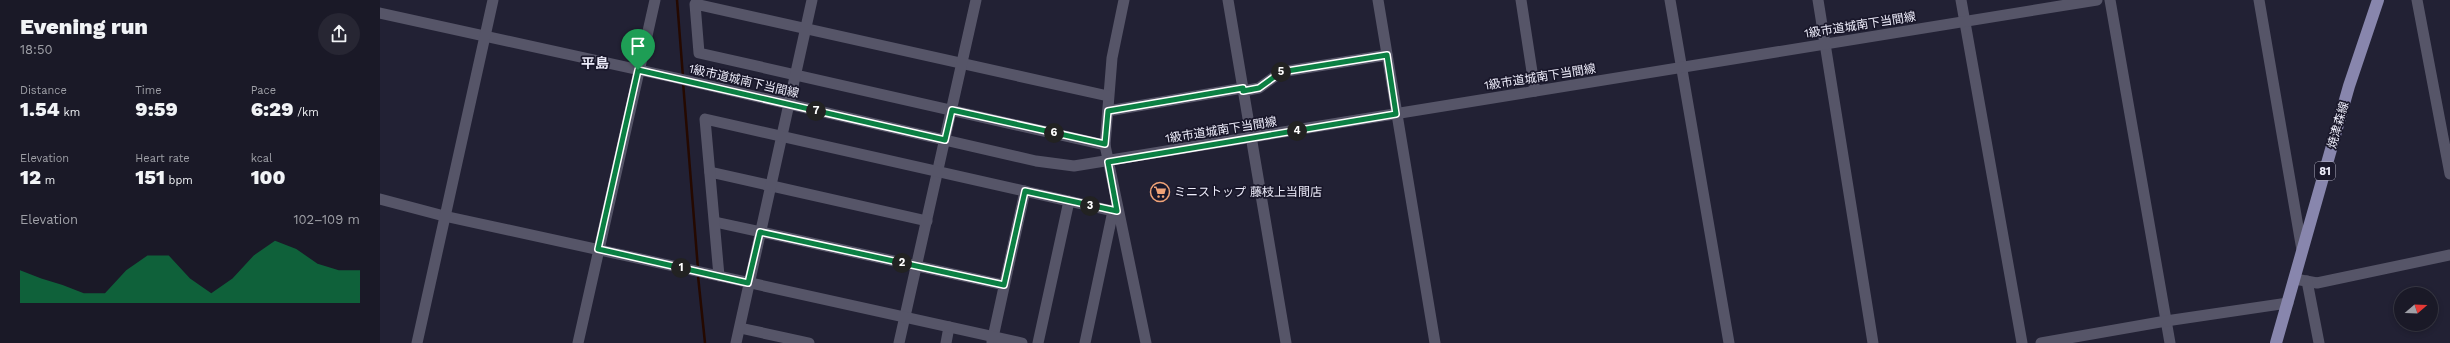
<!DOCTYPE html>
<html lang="en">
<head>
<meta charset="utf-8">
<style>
	body { margin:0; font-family:"Work Sans","Noto Sans JP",sans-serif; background:#272633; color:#f1f3f6; height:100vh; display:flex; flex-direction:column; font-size:15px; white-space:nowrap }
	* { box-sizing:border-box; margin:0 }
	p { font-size:13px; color:#9fa0a7 }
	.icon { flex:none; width:22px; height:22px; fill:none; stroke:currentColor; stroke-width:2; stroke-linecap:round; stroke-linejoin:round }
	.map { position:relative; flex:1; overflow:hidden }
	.drawer { display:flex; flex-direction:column; background:#1a1927; width:380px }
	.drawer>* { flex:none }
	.needle { width:26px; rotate:71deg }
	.fabs { position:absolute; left:2014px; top:287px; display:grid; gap:8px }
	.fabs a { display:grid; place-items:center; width:44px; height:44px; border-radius:50%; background:#1a1927; box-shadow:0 2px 6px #0003,0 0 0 1px #383844; font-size:20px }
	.pin { position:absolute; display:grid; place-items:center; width:34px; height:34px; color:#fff; margin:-41px -17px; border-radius:50% 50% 50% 0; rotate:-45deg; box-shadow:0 0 4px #0007 }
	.pin .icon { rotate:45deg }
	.km { position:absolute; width:20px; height:20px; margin:-10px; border-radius:50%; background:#222; color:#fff; font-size:11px; line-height:20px; text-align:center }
	.round { display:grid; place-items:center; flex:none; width:42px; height:42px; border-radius:21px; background:#272633 }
	.summary { display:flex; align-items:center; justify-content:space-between; height:68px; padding:0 20px }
	h1 { font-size:22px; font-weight:800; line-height:30px }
	.metrics { display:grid; grid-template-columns:repeat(3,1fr); gap:6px; height:68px; padding:4px 20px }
	.metrics div { display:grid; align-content:center }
	.metrics b { font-size:20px; font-weight:800 }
	.metrics small { font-size:11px; font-weight:400 }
	.metrics p { font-size:11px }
	.chart { height:112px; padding:8px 20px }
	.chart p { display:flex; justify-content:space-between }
	.chart svg { width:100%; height:72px; margin-top:4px; fill:#0b8043; opacity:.7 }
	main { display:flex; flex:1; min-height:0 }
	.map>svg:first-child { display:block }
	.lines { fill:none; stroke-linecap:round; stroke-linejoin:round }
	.stream { stroke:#250900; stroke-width:2.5 }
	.minor { stroke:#565568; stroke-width:11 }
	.major { stroke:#8886ad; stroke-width:12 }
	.route-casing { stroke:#fff; stroke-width:8 }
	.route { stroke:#0b8043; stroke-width:5 }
	.labels { text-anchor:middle; stroke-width:3.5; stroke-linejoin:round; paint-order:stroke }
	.shield { fill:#19172a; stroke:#adacbc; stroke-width:1 }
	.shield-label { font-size:11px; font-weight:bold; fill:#edecfa }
	.street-label { font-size:12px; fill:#edecfa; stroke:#19172a }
	.poi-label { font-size:12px; fill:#edecfa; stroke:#19172a; text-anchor:start }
	.quarter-label { font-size:14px; font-weight:bold; fill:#edecfa; stroke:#19172a }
</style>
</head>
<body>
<main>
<section class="drawer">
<div class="summary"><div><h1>Evening run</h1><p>18:50</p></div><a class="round"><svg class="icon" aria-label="share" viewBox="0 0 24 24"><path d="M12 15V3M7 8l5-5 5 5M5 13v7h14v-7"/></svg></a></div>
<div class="metrics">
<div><p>Distance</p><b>1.54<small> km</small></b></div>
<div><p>Time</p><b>9:59</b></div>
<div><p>Pace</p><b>6:29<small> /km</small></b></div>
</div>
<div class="metrics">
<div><p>Elevation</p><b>12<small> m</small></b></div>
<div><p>Heart rate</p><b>151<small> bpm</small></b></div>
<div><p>kcal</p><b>100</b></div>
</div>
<div class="chart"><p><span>Elevation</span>102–109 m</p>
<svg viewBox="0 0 160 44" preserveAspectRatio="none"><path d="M0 44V24L10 29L20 33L30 38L40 38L50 24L60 15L70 15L80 29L90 38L100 29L110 15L120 6L130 11L140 20L150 24L160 24V44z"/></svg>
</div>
</section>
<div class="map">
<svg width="2070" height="343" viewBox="0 0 2070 343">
	<rect width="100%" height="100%" fill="#222134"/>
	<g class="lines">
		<g class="stream">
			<polyline points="297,0 303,77"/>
			<polyline points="303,82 318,269"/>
			<polyline points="318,276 325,343"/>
		</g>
		<g class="minor">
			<polyline points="744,0 732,58 725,145 766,343"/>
			<polyline points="848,0 906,343"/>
			<polyline points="998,0 1055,343"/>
			<polyline points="1141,0 1155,91"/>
			<polyline points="1290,0 1349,343"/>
			<polyline points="1438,0 1493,343"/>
			<polyline points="1581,0 1642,343"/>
			<polyline points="1730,0 1790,343"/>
			<polyline points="1879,0 1922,250"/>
			<polyline points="2037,0 2070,174"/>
			<polyline points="0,13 296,78 656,161 694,166 1717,0"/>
			<polyline points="863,91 879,88 901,72 1007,55"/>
			<polyline points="728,111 863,88"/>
			<polyline points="725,145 319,53 315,4 728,96"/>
			<polyline points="330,172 547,221"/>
			<polyline points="0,199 64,216 339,276"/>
			<polyline points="335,222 624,285"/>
			<polyline points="1915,279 1937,283 2070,255"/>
			<polyline points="1927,281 1939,343"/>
			<polyline points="360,328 429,343"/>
			<polyline points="612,342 645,191"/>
			<polyline points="37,343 113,0"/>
			<polyline points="198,343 275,0"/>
			<polyline points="356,343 432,0"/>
			<polyline points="519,343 596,0"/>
			<polyline points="566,343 569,327"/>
			<polyline points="642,343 339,276 325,119 733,211"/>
			<polyline points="658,343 689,201"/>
			<polyline points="705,343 733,211 737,211"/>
			<polyline points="1661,343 1786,321 1908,303"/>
		</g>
		<polyline class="major" points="1896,343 1969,86 1998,0"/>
	</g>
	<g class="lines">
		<g class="route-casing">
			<polygon id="route" points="1007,55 1016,114 728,162 737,211 645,191 624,285 380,232 368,283 218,249 258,70 565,140 572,110 725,144 728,111 863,88 863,91 879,88 901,72"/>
		</g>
		<use href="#route" class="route"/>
	</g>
	<defs>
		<g id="supermarket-ring" transform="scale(1)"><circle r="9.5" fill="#19172a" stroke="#f0a378" stroke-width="1.5"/><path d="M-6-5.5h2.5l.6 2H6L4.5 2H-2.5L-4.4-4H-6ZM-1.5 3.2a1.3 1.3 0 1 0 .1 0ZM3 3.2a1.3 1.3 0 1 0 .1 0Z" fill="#f0a378"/></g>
	</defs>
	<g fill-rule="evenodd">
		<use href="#supermarket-ring" x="780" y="192"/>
	</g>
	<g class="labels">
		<rect class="shield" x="1935" y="162" width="20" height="18" rx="3"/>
		<g class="shield-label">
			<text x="1945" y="175">81</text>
		</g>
		<g class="street-label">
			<text transform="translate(1480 25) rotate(-9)" y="4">1級市道城南下当間線</text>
			<text transform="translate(1160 77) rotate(-9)" y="4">1級市道城南下当間線</text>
			<text transform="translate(364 81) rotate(13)" y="4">1級市道城南下当間線</text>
			<text transform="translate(1958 125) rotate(-74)" y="4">焼津森線</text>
			<text transform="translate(841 130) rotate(-9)" y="4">1級市道城南下当間線</text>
		</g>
		<g class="poi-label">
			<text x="794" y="196">ミニストップ 藤枝上当間店</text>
		</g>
		<g class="quarter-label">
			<text x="215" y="68">平島</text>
		</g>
	</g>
</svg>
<div class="fabs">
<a><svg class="needle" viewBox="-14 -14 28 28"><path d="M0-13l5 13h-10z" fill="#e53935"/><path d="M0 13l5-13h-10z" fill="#9fa0a7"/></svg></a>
</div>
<div class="pin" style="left:258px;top:70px;background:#1e9e55"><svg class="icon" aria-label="arrive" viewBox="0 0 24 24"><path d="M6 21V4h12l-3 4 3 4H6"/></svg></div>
<b class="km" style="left:301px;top:268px">1</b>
<b class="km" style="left:522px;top:263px">2</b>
<b class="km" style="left:710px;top:206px">3</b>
<b class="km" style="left:917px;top:131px">4</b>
<b class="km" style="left:901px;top:72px">5</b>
<b class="km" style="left:674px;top:133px">6</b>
<b class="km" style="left:436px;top:111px">7</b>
</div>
</main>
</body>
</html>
